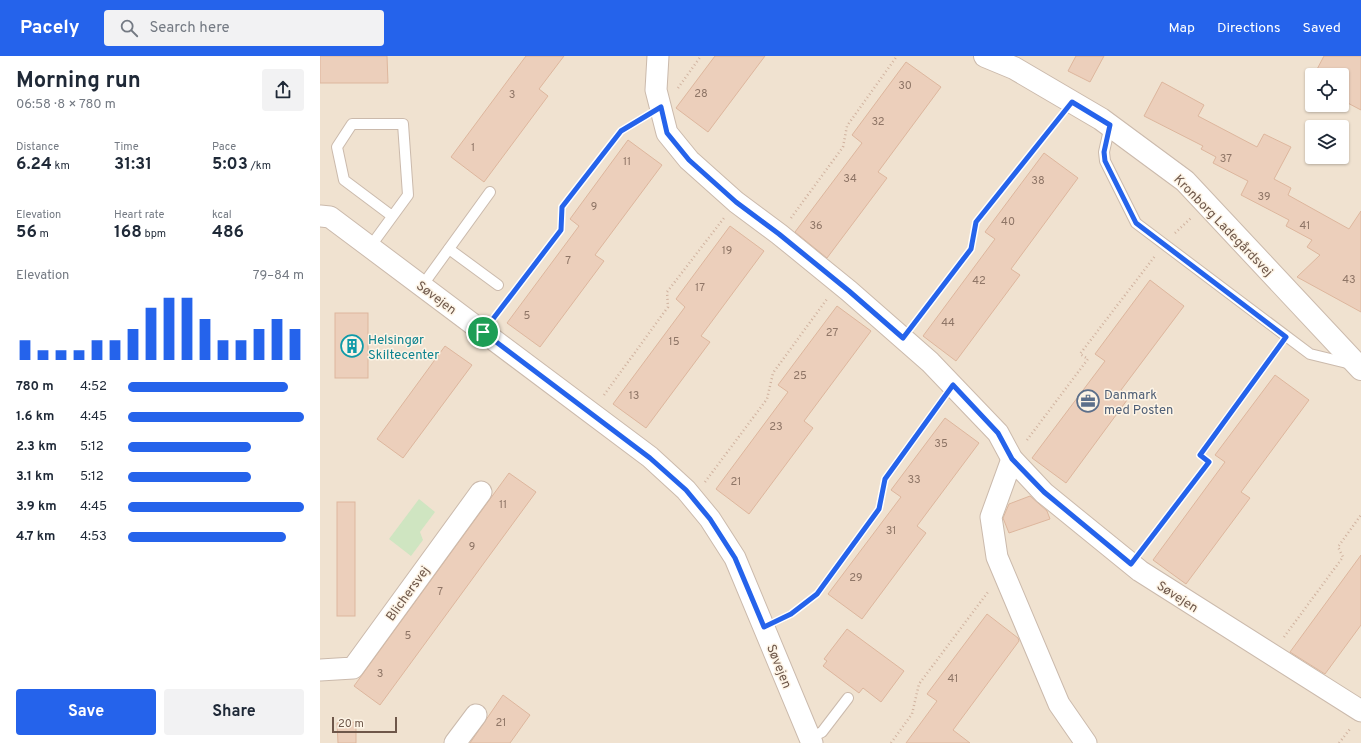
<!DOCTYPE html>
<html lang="en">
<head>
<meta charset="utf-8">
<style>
	body { margin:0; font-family:Overpass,sans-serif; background:#f2f2f3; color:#1f2937; height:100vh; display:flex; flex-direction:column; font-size:15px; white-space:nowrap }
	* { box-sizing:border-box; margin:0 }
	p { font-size:13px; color:#747a83 }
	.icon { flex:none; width:22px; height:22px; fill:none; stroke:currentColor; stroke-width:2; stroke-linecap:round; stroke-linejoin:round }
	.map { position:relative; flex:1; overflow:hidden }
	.drawer { display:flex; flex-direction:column; background:#fff; width:320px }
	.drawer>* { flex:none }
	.fabs { position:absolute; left:985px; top:12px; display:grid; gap:8px }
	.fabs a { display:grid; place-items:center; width:44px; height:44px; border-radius:4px; background:#fff; box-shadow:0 1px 3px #0004; font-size:20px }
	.scale { position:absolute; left:12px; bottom:10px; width:65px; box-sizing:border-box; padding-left:4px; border:2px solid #6e574a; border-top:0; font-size:11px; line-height:14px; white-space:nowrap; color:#6e574a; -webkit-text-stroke:3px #fdf4e6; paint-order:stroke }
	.pin { position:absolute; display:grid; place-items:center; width:34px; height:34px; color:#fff; margin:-17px; border:2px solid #fff; border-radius:50%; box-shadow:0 1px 4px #0007 }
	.round { display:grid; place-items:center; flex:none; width:42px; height:42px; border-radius:4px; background:#f2f2f3 }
	.head { display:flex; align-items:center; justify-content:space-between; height:68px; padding:0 16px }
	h1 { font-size:22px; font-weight:700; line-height:30px }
	.metrics { display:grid; grid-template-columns:repeat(3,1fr); gap:6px; height:68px; padding:4px 16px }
	.metrics div { display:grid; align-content:center }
	.metrics b { font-size:17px; font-weight:700 }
	.metrics small { font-size:11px; font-weight:400 }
	.metrics p { font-size:11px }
	.chart { height:112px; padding:8px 16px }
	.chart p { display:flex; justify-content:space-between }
	.chart svg { width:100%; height:72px; margin-top:4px; stroke:#2563eb; stroke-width:6 }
	.primary-button { display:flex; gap:8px; margin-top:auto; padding:8px 16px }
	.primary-button a { flex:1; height:46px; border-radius:4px; background:#2563eb; color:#fff; font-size:16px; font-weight:700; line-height:46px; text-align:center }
	.primary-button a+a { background:#f2f2f3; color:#1f2937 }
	ul { padding:0 16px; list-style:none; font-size:13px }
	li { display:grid; grid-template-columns:64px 48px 1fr; align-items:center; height:30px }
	li i { height:10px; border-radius:5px; background:#2563eb }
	header { display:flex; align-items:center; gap:24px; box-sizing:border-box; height:56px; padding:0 20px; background:#2563eb; color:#fff }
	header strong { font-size:19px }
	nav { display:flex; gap:22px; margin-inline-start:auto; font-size:14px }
	.search { width:280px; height:36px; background:#f2f2f3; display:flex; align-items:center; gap:10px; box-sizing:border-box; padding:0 14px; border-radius:4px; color:#747a83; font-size:15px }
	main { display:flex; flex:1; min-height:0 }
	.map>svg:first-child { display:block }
	.residential { fill:#f0e2d0; fill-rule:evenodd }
	.green { fill:#cfe5c1 }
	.building { fill:#eccfbb; stroke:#ddb69d }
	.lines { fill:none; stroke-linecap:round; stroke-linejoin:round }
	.service-casing { stroke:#cbbaac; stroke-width:12 }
	.minor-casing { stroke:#cbbaac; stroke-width:23 }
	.tertiary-casing { stroke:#cbbaac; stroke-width:24 }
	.path { stroke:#d0b29f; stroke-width:2.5; stroke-dasharray:1 3; stroke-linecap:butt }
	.service { stroke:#fff; stroke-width:10 }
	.minor { stroke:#fff; stroke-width:21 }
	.tertiary { stroke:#fff; stroke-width:22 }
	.route-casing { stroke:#fff; stroke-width:8 }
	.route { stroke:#2563eb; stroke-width:5 }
	.labels { text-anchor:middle; stroke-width:3; stroke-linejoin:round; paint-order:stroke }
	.number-label { font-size:11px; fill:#8e7566 }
	.street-label { font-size:13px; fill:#6e574a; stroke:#fdf4e6 }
	.culture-label { font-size:13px; fill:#0d838f; stroke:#fdf4e6; text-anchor:start }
	.service-label { font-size:13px; fill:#4e5e75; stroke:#fdf4e6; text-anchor:start }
</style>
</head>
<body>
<header>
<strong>Pacely</strong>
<div class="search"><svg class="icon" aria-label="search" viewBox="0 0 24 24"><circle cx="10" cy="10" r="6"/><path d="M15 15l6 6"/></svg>Search here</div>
<nav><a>Map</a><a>Directions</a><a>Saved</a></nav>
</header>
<main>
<section class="drawer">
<div class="head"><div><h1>Morning run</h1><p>06:58 · 8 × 780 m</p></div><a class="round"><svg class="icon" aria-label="share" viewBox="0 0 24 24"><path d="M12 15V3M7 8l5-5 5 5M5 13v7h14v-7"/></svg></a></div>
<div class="metrics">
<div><p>Distance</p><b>6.24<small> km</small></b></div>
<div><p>Time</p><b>31:31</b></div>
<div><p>Pace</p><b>5:03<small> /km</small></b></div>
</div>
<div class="metrics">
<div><p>Elevation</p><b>56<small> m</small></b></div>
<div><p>Heart rate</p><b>168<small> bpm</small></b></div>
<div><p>kcal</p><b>486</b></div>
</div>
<div class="chart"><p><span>Elevation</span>79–84 m</p>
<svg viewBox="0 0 160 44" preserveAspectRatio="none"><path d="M5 44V32M15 44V38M25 44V38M35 44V38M45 44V32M55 44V32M65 44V25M75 44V12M85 44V6M95 44V6M105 44V19M115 44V32M125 44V32M135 44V25M145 44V19M155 44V25"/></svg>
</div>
<ul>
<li><b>780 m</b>4:52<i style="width:91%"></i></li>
<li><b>1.6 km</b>4:45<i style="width:100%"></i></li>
<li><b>2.3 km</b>5:12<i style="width:70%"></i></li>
<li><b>3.1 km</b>5:12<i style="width:70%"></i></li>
<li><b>3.9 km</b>4:45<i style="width:100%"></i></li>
<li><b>4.7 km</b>4:53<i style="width:90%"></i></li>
</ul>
<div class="primary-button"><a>Save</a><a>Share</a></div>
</section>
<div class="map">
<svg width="1041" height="687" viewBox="0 0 1041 687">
	<rect width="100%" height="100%" fill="#f9f0e1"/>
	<path class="residential" d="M 0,0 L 1041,0 L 1041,687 L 0,687 ZM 992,19 L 1022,19 L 1022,49 L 992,49 ZM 992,71 L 1022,71 L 1022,101 L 992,101 Z"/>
	<polygon class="green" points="99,443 115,456 100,476 103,484 91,500 69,483"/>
	<g class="building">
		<polygon points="0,0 67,0 68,27 0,27"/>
		<polygon points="206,0 244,0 219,33 228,40 164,126 131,101"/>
		<polygon points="395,0 445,0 388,76 356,52"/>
		<polygon points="756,0 784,0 770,26 748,15"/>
		<polygon points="1004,0 1041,0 1041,54 1022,44 1022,19 994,19"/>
		<polygon points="586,6 621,31 558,116 567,122 507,202 475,176 542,87 532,79"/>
		<polygon points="842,26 884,49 878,60 937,91 944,78 971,91 954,123 971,132 968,139 1029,173 1041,155 1041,256 977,221 1000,199 987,191 992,184 966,170 969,164 921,139 928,125 893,107 896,101 881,93 883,90 824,60"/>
		<polygon points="308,84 342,109 275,199 284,205 220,291 187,267 259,170 250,163"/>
		<polygon points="724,97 758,122 691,213 700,219 636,305 603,280 675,183 665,176"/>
		<polygon points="410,170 444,195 381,280 390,286 326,372 293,348 365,251 356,243"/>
		<polygon points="830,224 864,250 801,334 810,340 746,427 712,402 785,305 775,298"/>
		<polygon points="517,250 551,275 484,365 493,372 429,458 396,433 468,336 458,329"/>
		<rect x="15" y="257" width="33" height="65"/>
		<polygon points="125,290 152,309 83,402 57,383"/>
		<polygon points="955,319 989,344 921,436 930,442 866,528 833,504 905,406 895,399"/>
		<polygon points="625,362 659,387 597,470 606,477 542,563 508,538 581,441 571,434"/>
		<polygon points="189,417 216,436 60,649 34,630"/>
		<polygon points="710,440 727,455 730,463 689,477 683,462 689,448"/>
		<rect x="17" y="446" width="18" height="114"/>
		<polygon points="1041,499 1041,569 1005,618 970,596"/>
		<polygon points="667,558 698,582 699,585 633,674 650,687 586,687 617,645 607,638"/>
		<polygon points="527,573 584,615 561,646 543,632 539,637 503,610 507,605 504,603"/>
		<polygon points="183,639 210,659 190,687 150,687"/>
		<polygon points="36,666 36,687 18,687 17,667"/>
	</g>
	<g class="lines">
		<g class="service-casing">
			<g id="service">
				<polyline points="790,69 784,96 785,105 816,167 990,298 1031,308"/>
				<polyline points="50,191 88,139 83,68 32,68 17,91 24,124 72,160"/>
				<polyline points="129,193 178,229"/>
				<polyline points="102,230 170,136"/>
				<polyline points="490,682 502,676 528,642"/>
			</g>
		</g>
		<g class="minor-casing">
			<g id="minor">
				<polyline points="338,0 336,34 347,77 369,104 416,146 459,178 529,235 610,306 678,377 692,403 724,437 820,515 1041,655"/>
				<polyline points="0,160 10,161 330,401 366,434 390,463 415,502 492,687"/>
				<polyline points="692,403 671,461 677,501 739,648 766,687"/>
				<polyline points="0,614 33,612 161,436"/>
				<polyline points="135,687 156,659"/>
			</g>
		</g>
		<g class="tertiary-casing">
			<polyline id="tertiary" points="665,0 694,12 781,63 865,125 1041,313"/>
		</g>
		<g class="path">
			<polyline points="358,32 381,0"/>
			<polyline points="471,162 523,91 527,70 577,0"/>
			<polyline points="855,177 871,162"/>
			<polyline points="193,237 241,174 242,151 301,75 321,63"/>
			<polyline points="176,259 189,242"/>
			<polyline points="595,266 651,193 657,166 738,63"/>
			<polyline points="284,339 348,251 347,236 404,162"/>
			<polyline points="707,384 768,303 760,298 835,200"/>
			<polyline points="385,426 447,343 453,317 507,243"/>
			<polyline points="824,492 889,406 880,399 957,293"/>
			<polyline points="463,562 471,558 497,538 559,453 565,423 620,347"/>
			<polyline points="964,581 1023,501 1018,491 1041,459"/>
			<polyline points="571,687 592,658 599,628 668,536"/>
			<polyline points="1019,687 1030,673"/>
		</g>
		<use href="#service" class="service"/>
		<use href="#minor" class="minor"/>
		<use href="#tertiary" class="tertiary"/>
	</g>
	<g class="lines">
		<g class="route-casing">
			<polygon id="route" points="752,46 790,69 784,96 785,105 816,167 966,281 880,399 889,406 811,508 724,436 692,403 678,377 633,329 565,423 559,453 497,538 471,558 444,571 415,502 390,463 366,434 330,402 163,276 241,174 242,151 301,75 341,51 347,77 369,104 416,146 459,178 529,235 583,282 651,193 656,166"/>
		</g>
		<use href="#route" class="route"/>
	</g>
	<defs>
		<g id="building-ring" transform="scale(1.15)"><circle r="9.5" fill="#fdf4e6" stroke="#0f9aa8" stroke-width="1.5"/><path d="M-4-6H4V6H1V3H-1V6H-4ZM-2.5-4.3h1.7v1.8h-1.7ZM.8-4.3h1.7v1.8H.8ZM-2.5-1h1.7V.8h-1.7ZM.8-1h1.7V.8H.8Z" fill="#0f9aa8"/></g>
		<g id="office-ring" transform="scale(1.15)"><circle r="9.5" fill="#fdf4e6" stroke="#5c6f8a" stroke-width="1.5"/><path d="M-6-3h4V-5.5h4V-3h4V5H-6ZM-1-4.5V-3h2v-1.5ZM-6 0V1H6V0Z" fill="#5c6f8a"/></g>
	</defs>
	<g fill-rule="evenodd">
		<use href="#building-ring" x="32" y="290"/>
		<use href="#office-ring" x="768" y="345"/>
	</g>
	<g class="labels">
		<g class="number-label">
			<text x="585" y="33">30</text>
			<text x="381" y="41">28</text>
			<text x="192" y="42">3</text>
			<text x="558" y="69">32</text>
			<text x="153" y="95">1</text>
			<text x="906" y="106">37</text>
			<text x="307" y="109">11</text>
			<text x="530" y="126">34</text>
			<text x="718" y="128">38</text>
			<text x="944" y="144">39</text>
			<text x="274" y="154">9</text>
			<text x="688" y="169">40</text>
			<text x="496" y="173">36</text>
			<text x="985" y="173">41</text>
			<text x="407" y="198">19</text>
			<text x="248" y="208">7</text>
			<text x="1029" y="227">43</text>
			<text x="659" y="228">42</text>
			<text x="380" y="235">17</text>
			<text x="207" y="263">5</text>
			<text x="628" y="270">44</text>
			<text x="512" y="280">27</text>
			<text x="354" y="289">15</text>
			<text x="480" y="323">25</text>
			<text x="314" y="343">13</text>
			<text x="456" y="374">23</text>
			<text x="621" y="391">35</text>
			<text x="594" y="427">33</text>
			<text x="416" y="429">21</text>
			<text x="183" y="452">11</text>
			<text x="571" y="478">31</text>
			<text x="152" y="494">9</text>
			<text x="536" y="525">29</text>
			<text x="120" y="539">7</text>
			<text x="88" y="583">5</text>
			<text x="60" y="621">3</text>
			<text x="633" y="626">41</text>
			<text x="181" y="670">21</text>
		</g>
		<g class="street-label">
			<text transform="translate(904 169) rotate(46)" y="5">Kronborg Ladegårdsvej</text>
			<text transform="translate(117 241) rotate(37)" y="5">Søvejen</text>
			<text transform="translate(87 537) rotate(-54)" y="5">Blichersvej</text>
			<text transform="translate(858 540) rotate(33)" y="5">Søvejen</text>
			<text transform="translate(460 610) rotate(68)" y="5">Søvejen</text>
		</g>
		<g class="culture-label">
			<text x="48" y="288">Helsingør<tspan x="48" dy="15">Skiltecenter</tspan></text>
		</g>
		<g class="service-label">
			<text x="784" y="343">Danmark<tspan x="784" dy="15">med Posten</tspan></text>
		</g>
	</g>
</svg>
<div class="fabs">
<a><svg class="icon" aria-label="locate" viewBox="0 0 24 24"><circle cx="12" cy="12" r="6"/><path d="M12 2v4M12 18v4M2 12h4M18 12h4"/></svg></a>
<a><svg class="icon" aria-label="layers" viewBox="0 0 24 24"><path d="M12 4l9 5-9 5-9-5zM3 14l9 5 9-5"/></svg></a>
</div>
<div class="scale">20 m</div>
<div class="pin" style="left:163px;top:276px;background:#1e9e55"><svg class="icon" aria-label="arrive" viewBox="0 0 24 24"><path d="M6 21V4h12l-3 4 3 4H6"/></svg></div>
</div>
</main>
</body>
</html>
